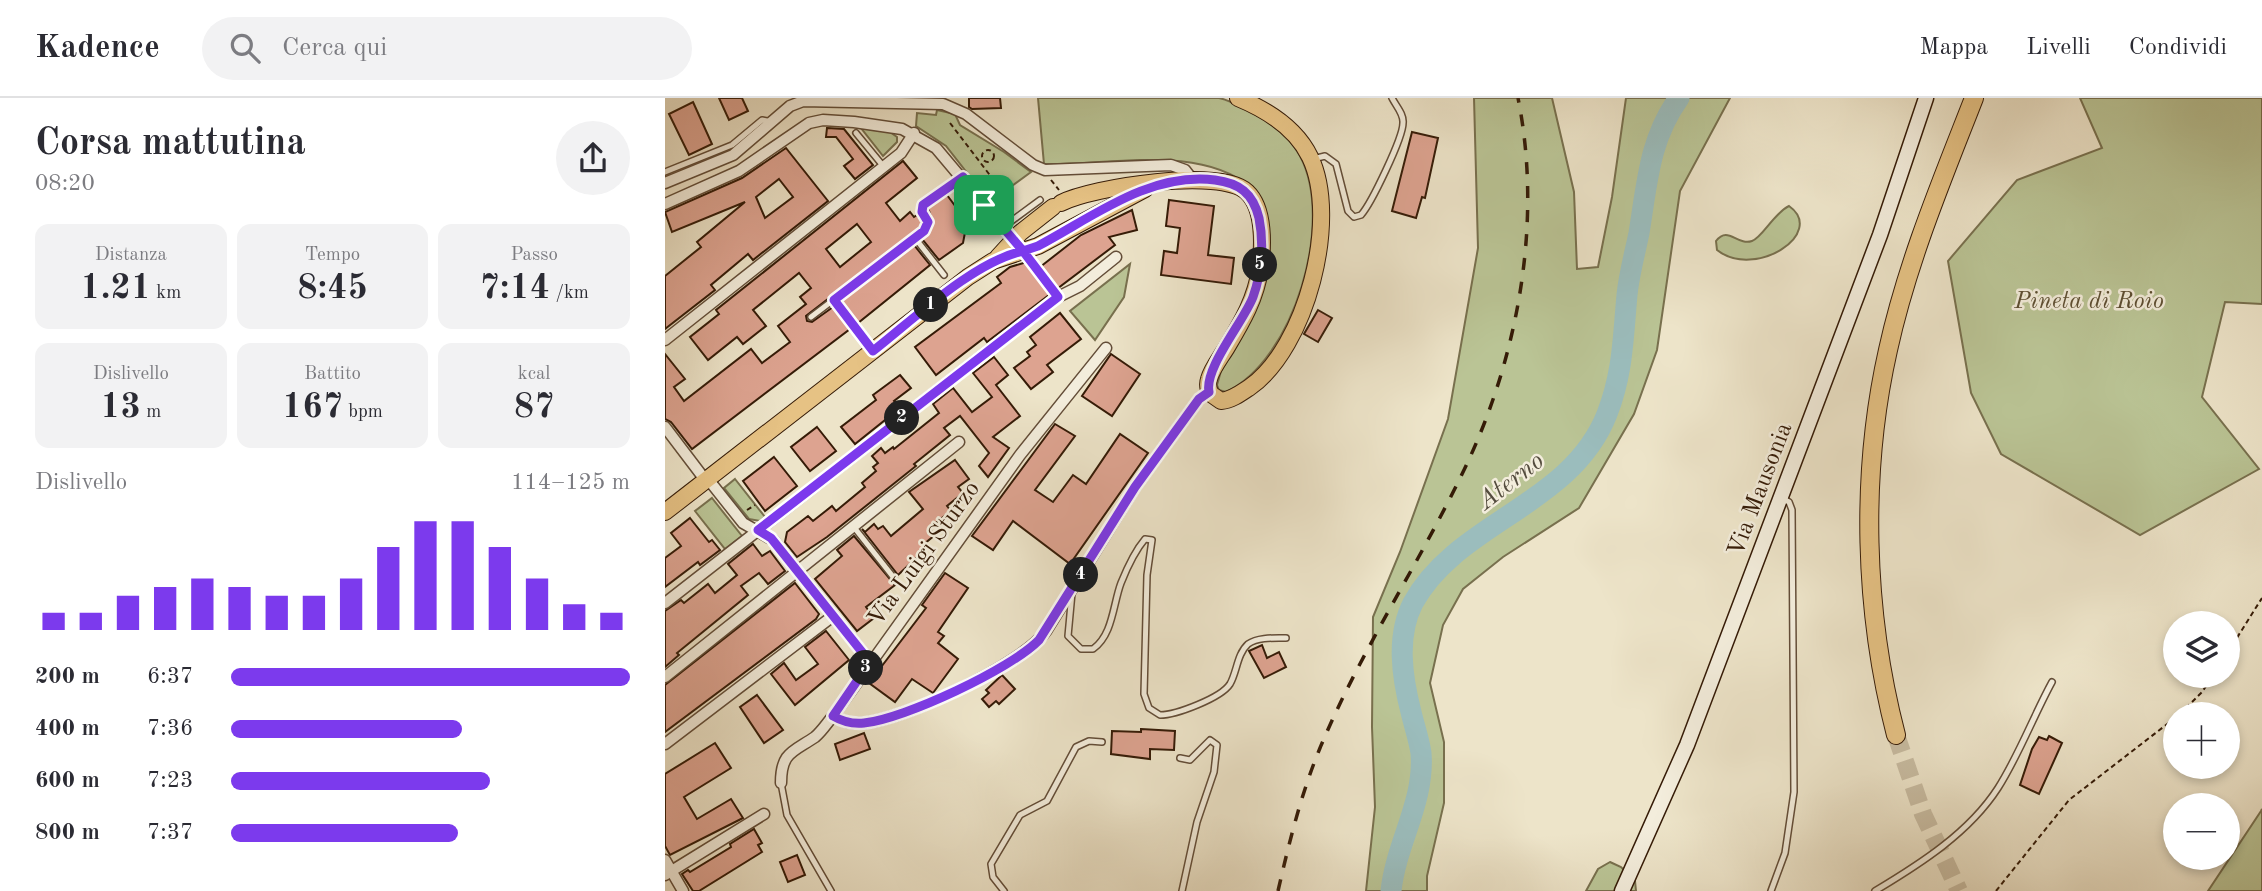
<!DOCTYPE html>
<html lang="it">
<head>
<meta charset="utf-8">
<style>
	body { margin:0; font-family:"Old Standard TT",serif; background:#f2f2f3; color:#2b2b33; height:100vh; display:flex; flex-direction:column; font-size:26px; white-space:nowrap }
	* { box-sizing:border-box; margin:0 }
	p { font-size:23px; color:#7c7c81 }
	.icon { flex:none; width:38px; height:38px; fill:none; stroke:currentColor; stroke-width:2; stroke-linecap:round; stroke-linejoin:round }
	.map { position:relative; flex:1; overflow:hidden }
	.panel { display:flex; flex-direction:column; background:#fff; width:665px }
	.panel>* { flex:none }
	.fabs { position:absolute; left:1498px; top:513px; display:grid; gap:14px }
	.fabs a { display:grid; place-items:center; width:77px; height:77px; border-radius:50%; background:#fff; box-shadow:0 4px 10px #0003; font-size:35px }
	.pin { position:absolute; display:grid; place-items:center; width:60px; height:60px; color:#fff; margin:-30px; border-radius:14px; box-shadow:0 4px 10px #0006 }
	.km { position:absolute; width:35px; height:35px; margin:-18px; border-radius:50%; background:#222; color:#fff; font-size:19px; line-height:35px; text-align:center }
	.round { display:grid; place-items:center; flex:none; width:74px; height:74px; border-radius:37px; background:#f2f2f3 }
	.overview { display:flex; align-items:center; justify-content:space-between; height:119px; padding:0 35px }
	h1 { font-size:38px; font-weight:600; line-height:52px }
	.stats { display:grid; grid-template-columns:repeat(3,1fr); gap:10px; height:119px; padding:7px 35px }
	.stats div { display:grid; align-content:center; border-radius:14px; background:#f2f2f3; text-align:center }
	.stats b { font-size:35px; font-weight:600 }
	.stats small { font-size:19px; font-weight:400 }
	.stats p { font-size:19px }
	.chart { height:196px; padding:14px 35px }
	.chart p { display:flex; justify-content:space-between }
	.chart svg { width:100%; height:126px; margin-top:7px; stroke:#7c3aed; stroke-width:6 }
	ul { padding:0 35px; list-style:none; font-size:23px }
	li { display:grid; grid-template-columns:112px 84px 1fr; align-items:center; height:52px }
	li i { height:18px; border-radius:9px; background:#7c3aed }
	header { display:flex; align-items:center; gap:42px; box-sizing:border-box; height:98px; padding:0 35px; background:#fff; border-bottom:2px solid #e1e1e2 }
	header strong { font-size:33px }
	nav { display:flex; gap:38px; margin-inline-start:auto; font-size:24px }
	.search { width:490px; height:63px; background:#f2f2f3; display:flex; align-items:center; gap:18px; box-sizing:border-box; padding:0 24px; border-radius:38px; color:#7c7c81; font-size:26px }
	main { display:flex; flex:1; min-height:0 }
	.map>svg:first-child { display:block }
	.green { fill:#bac495; stroke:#78704e; stroke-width:2 }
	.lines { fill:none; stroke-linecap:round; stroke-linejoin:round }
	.river { stroke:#9bbdbd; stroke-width:21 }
	.building { fill:#dda390; stroke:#351b07; stroke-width:2; fill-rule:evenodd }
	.trunk-tunnel { stroke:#c8bca2; stroke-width:18; stroke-dasharray:18 9; stroke-linecap:butt }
	.service-casing { stroke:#634d38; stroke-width:8 }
	.minor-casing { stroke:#634d38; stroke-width:13 }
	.secondary-casing { stroke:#351b07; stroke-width:17 }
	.primary-casing { stroke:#351b07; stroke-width:18 }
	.trunk-casing { stroke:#351b07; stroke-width:20 }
	.path { stroke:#351b07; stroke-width:2; stroke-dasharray:5 3.5; stroke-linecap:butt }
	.service { stroke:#f3eddc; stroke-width:5 }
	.minor { stroke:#f3eddc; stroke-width:10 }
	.secondary { stroke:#f3eddc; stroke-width:14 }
	.primary { stroke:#e6c284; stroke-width:16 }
	.trunk { stroke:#e6c284; stroke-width:18 }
	.rail { stroke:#351b07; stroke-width:3.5; stroke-dasharray:12 12; stroke-linecap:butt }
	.route-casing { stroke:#fff; stroke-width:14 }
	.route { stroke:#7c3aed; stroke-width:9 }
	.labels { text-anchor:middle; stroke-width:5; stroke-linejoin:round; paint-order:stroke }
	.park-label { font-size:24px; font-style:italic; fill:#5d4e32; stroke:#f3eddc }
	.street-label { font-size:24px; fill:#351b07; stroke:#f3eddc }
	.water-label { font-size:26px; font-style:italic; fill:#544c3e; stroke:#f3eddc }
</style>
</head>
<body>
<header>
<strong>Kadence</strong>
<div class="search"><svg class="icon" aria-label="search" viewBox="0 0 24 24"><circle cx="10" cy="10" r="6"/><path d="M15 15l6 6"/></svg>Cerca qui</div>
<nav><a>Mappa</a><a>Livelli</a><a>Condividi</a></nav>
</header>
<main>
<section class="panel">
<div class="overview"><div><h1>Corsa mattutina</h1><p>08:20</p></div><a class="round"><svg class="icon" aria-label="share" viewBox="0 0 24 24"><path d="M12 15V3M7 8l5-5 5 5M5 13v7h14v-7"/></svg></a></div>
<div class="stats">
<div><p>Distanza</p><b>1.21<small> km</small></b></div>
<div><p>Tempo</p><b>8:45</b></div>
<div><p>Passo</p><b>7:14<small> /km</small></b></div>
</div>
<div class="stats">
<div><p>Dislivello</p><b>13<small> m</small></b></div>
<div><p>Battito</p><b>167<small> bpm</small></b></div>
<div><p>kcal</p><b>87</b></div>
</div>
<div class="chart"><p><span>Dislivello</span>114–125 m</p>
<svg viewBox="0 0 160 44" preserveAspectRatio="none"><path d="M5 44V38M15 44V38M25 44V32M35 44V29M45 44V26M55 44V29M65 44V32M75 44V32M85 44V26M95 44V15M105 44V6M115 44V6M125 44V15M135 44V26M145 44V35M155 44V38"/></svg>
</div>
<ul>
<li><b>200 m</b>6:37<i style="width:100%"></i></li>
<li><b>400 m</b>7:36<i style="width:58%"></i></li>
<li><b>600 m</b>7:23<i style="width:65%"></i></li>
<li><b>800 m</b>7:37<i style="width:57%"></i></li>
</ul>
</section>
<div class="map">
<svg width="1597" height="793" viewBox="0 0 1597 793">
	<rect width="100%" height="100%" fill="#ede4c9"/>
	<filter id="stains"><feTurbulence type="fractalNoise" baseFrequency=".00286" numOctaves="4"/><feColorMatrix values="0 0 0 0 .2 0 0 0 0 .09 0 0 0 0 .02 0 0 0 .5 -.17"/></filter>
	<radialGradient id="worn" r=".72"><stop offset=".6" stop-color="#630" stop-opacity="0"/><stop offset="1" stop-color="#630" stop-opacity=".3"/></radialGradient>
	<g class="green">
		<path d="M 373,0 C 415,0 458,0 501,0 C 518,0 538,0 554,0 C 564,2 575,8 584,13 C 604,23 624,37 635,58 C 670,123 629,263 561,294 L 554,292 L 552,287 L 556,273 L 577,238 L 592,204 L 587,90 C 533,45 444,68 379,66 Z"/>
		<polygon points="809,0 887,0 909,94 912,171 933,169 947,99 961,0 1065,0 1015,93 992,252 969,316 914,410 838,459 798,491 778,527 765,585 779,644 779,705 762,778 762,793 701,793 710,709 707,629 708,519 735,454 783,321 813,150"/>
		<polygon points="1415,0 1597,0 1597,206 1560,204 1537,299 1594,371 1475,437 1336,356 1306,295 1283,163 1352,82 1437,50"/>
		<polygon points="272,12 290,16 295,27 339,54 366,74 325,104 281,48 251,28 252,15 271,17"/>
		<polygon points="196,30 225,34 232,39 232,44 218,58"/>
		<path d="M 1124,108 C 1162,135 1090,182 1052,152 L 1051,143 C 1063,127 1072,148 1087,143 C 1097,140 1109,115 1124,108 Z"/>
		<polygon points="465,166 459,199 430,242 405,213"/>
		<polygon points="70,381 100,419 95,423 84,421 59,390"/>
		<polygon points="47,400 77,438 60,451 30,413"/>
		<polygon points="1597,711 1597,793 1543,793 1596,713"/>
		<polygon points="945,764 956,769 970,783 971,793 921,793 933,771"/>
	</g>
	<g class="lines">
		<path class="river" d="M 726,793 C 731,745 760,704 756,655 C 754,641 749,627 746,614 C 737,579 731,538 748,505 C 792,424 906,408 942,316 C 958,275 958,240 962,197 C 964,176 970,155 974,135 C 982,87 984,41 1014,0"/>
	</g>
	<g class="building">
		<polygon points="54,0 77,0 83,13 64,22"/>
		<polygon points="304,0 335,0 336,10 307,11 304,9"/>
		<polygon points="28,4 47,46 24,57 4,16"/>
		<polygon points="162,30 179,31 208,67 190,81 179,68 188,61 171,39 161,39"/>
		<polygon points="747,34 773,40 760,100 757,99 751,120 727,113"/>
		<path d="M 121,50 L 163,103 L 88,162 L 83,156 L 46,187 L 50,192 L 0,231 L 0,178 L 36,149 L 32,144 L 80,104 L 7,134 L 0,114 L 77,80 ZM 114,81 L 128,99 L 100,120 L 91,99 Z"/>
		<path d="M 238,63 L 252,80 L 221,105 L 235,123 L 245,114 L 249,119 L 252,117 L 257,124 L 255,130 L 141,218 L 142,223 L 147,224 L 168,209 L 185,231 L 27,351 L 6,324 L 0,321 L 0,256 L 20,281 L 9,289 L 19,303 L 86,251 L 97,265 L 125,244 L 113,228 L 141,206 L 135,199 L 146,190 L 134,175 L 88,212 L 101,228 L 78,246 L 72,239 L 43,262 L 25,239 L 54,216 L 51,212 ZM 192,126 L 206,144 L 175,169 L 161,151 Z"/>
		<polygon points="282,97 302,124 298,145 274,162 257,141 263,136 268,124 263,110"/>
		<polygon points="504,102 549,108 543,157 569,160 566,186 496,177 499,153 512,155 515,130 501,128"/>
		<polygon points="467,112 472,132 444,139 450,147 322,244 319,240 271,277 250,249 336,185 332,179 345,169 362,164 370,173 416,137"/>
		<polygon points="249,147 265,167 193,225 176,203"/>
		<polygon points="653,212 667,220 653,244 639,236"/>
		<polygon points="395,215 416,241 382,267 388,274 366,291 349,270 365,258 362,254 371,247 365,239"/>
		<polygon points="446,256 475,276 447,318 417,298"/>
		<polygon points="329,259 343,277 331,287 355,318 328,339 344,350 323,379 314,368 324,355 295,318 279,330 285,337 249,366 251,368 162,439 132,459 120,444 122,434 143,418 148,423 167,408 171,413 200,389 197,385 211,373 208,369 213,365 207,358 216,350 220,355 228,349 229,351 274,315 268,306 288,290 307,314 327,299 308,275"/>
		<polygon points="235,277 246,290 229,303 235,310 190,346 176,329 211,302 208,297"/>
		<polygon points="390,326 410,338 370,392 388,404 408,377 421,386 455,336 483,355 405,466 348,423 328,452 307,438"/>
		<polygon points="152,329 171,353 145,373 126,349"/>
		<polygon points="109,359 132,388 100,413 78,383"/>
		<polygon points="290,362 304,381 293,389 298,395 282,408 286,413 264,430 270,437 259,446 262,450 233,477 197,431 200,434 209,426 213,431 218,428 226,438 258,411 244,394"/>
		<polygon points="25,420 44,444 47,442 55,452 35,467 33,464 0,489 0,460 16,448 6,435"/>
		<polygon points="189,438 230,487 201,509 209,520 192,533 150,481 177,458 172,452"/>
		<polygon points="88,446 97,458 105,453 120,473 103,486 94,475 76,488 83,497 12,555 14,557 0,569 0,513 16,502 19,505 43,486 50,495 72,477 63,466"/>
		<polygon points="280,475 303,490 273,534 279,538 273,545 293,561 268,595 247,581 230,604 204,585 261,510 257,507"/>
		<polygon points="130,485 154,516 151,521 0,634 0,587"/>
		<polygon points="161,533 184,562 130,607 106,576 119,565 131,582 153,566 140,549"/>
		<polygon points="597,547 602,560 614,554 621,569 599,580 584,553"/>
		<polygon points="337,577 350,591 334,606 331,603 324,609 317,601 324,595 321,592"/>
		<polygon points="92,597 118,632 99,645 75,609"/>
		<polygon points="476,631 510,633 509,652 485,651 485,661 446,656 447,633 476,634"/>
		<polygon points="199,635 205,651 175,662 170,646"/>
		<polygon points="1384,638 1397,645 1374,696 1355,687 1367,651 1374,639 1382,642"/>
		<polygon points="50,645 66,670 19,699 32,721 66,701 78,720 5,757 0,748 0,676"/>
		<polygon points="89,731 97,745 93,747 97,754 34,793 28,793 17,776 23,772 25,774 66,749 65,746"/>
		<polygon points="132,757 140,777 123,784 115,764"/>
	</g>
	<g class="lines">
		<polyline class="trunk-tunnel" points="1231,637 1258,716 1294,793"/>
		<g class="service-casing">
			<g id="service">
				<polyline points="191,35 219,69"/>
				<path d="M 648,61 L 660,58 L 671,66 L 683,113 L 689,119 L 696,117 C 706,106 738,40 738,25 C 739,16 731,8 727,0"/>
				<polyline points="0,74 67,47 97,22 107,24"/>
				<polyline points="337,130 375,102"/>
				<polyline points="250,140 279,177"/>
				<polyline points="169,202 206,250"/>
				<polyline points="146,219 259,133 263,124 257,114 258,107 296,81"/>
				<polyline points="188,428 229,480"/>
				<path d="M 407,495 L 403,538 L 416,551 L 428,551 C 448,537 448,506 456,485 C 462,470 469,454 480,441 L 487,442 L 482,477 L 479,596 L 484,610 L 495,617 C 511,617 556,600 565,586 C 572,574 572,556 583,546 C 593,539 609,540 621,540"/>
				<polyline points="515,660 525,662 545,642 552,647 549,674 532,724 517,793"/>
				<polyline points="116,685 122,717 166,793"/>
				<polyline points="339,793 328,779 326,766 355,717 382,703 411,649 424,643 437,644"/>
				<polyline points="1106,793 1120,755 1129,694 1127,412 1124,404 1115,399"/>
				<path d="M 1210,793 C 1255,766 1304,735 1333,690 C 1354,657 1368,619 1387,584"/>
			</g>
		</g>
		<g class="minor-casing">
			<g id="minor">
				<polyline points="0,85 68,57 125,8 138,3 278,6 301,16 368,67 380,72 506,67 520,72 527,81"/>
				<polyline points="0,106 74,73 144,25 158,22 189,24 237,31 271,50 351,145"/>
				<polyline points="0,242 236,55 249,35"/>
				<polyline points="0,329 41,383"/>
				<polyline points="43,381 78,425 108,442 205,564"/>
				<polyline points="0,505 391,200 415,188 451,159"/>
				<polyline points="0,579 294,344"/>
				<path d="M 168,618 C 178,624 188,626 199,625 C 240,621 357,567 381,533 L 470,389 L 534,301 L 544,294"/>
				<polyline points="0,646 168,518"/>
				<path d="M 116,685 C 116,654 128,654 150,639 C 157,633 162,625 168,618 L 355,357 L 441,250"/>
				<polyline points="0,762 18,793"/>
				<polyline points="0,777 99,716"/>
			</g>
		</g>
		<g class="secondary-casing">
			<polyline id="secondary" points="957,793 1022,647 1215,137 1261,0"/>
		</g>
		<g class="primary-casing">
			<g id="primary">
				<path d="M 396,105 C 427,89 556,69 582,94 C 600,111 598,149 595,171 C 591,200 577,224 562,249 C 556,259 547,270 544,281 C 542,287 543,291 546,296 L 556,303 C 567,302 576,295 585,289 C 641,250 675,121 645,59 C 631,30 602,12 573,0"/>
				<polyline points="333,159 355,135 388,109"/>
				<polyline points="0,414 303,179 328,163 373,148 480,91"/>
			</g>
		</g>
		<g class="trunk-casing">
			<path id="trunk" d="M 1231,637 C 1199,514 1195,376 1223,252 C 1242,165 1277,82 1309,0"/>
		</g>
		<g class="path">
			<polyline points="285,25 337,93"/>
			<circle cx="323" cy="58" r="6"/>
			<polyline points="386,82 394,92"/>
			<polyline points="367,165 385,188"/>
			<polyline points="82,412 90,407"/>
			<polyline points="1563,554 1597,500"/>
			<polyline points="1515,616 1537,594 1548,578"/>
			<polyline points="1331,793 1404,702 1510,620"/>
		</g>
		<use href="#service" class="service"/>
		<use href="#minor" class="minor"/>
		<use href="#secondary" class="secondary"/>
		<use href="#primary" class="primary"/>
		<use href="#trunk" class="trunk"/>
		<path class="rail" d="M 613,793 C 624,745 636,696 655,650 C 695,554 754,466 799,372 C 853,260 878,124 853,0"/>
	</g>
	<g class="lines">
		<g class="route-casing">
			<path id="route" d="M 319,107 L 298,79 L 258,107 L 257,114 L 263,124 L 259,133 L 169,202 L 208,253 C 249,221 308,164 358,153 L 393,199 L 93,432 L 106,440 L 205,564 L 168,618 C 178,624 188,626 199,625 C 239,621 346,571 374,542 L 470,389 L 534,301 L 544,294 C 539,270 579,223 588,199 C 597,174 599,145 594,120 C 588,95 574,85 550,82 C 484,74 428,119 373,148 L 358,153 L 319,107"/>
		</g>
		<use href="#route" class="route"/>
	</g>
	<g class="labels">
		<g class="park-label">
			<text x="1424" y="210">Pineta di Roio</text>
		</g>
		<g class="street-label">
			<text transform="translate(1094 391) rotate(-69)" y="8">Via Mausonia</text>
			<text transform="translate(258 455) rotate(-54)" y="8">Via Luigi Sturzo</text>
		</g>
		<g class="water-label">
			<text transform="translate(845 382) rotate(-38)" y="9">Aterno</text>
		</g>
	</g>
	<rect width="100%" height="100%" filter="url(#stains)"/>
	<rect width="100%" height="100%" fill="url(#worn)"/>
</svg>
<div class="fabs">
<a><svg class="icon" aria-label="layers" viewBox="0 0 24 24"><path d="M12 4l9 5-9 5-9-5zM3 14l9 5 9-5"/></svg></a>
<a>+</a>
<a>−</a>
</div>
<div class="pin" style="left:319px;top:107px;background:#1e9e55"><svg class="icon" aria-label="arrive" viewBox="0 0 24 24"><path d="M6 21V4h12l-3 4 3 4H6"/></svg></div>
<b class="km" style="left:266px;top:207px">1</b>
<b class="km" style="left:237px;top:320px">2</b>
<b class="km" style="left:201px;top:570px">3</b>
<b class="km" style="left:416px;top:477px">4</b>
<b class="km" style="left:595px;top:167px">5</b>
</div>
</main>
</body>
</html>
